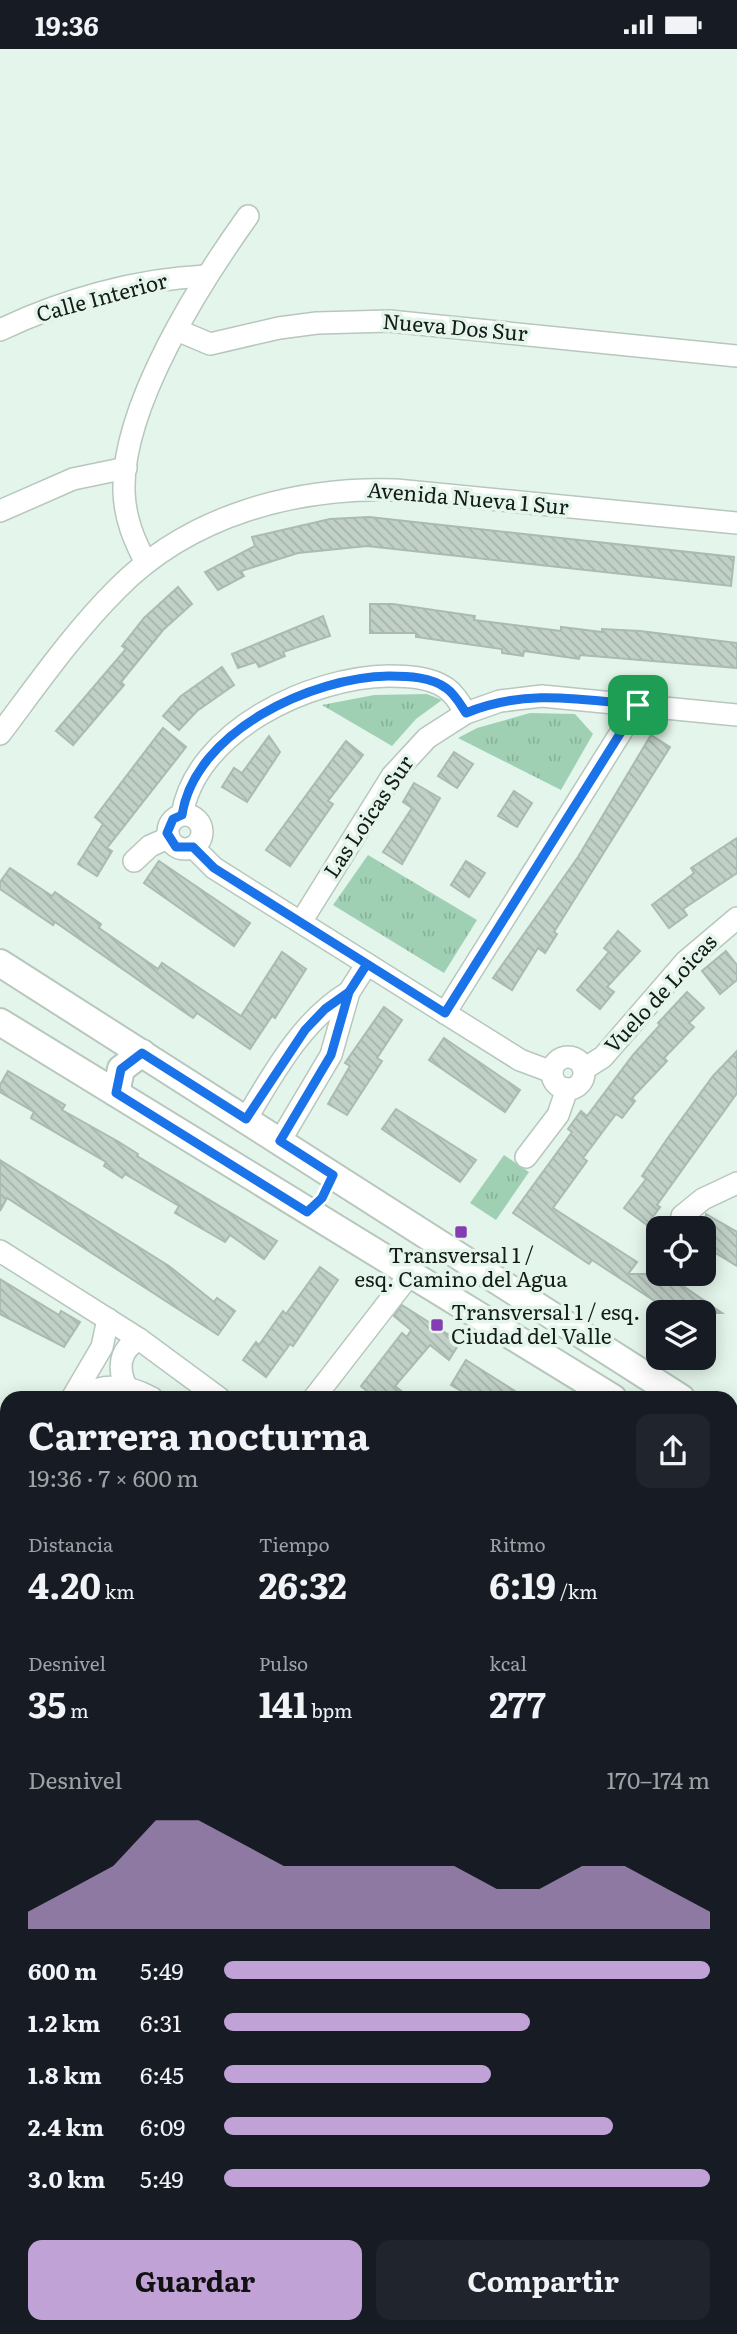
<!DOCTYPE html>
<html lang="es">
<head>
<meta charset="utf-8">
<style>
	body { margin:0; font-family:Literata,serif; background:#20242c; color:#f1f3f6; height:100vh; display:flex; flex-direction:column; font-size:26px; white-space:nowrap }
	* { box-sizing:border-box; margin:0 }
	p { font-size:23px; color:#9ea1a6 }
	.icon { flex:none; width:38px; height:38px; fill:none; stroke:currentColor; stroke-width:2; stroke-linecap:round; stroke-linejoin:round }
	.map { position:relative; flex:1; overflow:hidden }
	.drawer { position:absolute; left:0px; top:1342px; width:738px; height:943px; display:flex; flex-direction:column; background:#171b24; border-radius:21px 21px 0 0; box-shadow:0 4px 18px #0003 }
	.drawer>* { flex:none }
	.fabs { position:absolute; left:646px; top:1167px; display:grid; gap:14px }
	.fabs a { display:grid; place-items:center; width:70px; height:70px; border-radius:14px; background:#171b24; box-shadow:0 4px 18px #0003; font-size:35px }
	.pin { position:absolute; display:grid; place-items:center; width:60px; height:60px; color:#fff; margin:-30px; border-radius:14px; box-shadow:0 4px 10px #0006 }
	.round { display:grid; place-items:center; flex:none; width:74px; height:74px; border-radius:14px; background:#20242c }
	.headline { display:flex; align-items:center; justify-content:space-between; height:119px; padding:0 28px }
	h1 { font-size:38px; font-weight:700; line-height:52px }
	.figures { display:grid; grid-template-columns:repeat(3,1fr); gap:10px; height:119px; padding:7px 28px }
	.figures div { display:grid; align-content:center }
	.figures b { font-size:35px; font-weight:700 }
	.figures small { font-size:19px; font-weight:400 }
	.figures p { font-size:19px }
	.chart { height:196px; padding:14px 28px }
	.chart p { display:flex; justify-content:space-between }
	.chart svg { width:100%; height:126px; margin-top:7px; fill:#c0a2d7; opacity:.7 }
	.action { display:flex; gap:14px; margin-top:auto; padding:14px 28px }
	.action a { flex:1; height:80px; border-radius:14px; background:#c0a2d7; color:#111; font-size:28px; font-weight:700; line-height:80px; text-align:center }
	.action a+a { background:#20242c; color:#f1f3f6 }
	ul { padding:0 28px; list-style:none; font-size:23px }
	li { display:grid; grid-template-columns:112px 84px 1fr; align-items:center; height:52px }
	li i { height:18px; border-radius:9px; background:#c0a2d7 }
	.status { display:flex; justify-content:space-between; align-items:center; height:49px; padding:0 35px; background:#171b24; direction:ltr }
	.status svg { height:19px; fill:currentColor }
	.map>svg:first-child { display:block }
	.grass { fill:url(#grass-tufts) }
	.building { fill:url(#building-back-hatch); stroke:#aabbb1; stroke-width:2 }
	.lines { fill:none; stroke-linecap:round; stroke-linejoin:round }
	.minor-casing { stroke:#b7c7bd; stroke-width:24 }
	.tertiary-casing { stroke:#b7c7bd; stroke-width:30 }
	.minor { stroke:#fff; stroke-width:21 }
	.tertiary { stroke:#fff; stroke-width:26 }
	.route-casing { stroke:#fff; stroke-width:14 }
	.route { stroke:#1a73e8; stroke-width:9 }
	.poi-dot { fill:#843eb1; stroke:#e4f5eb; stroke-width:2.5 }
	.labels { text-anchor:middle; stroke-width:7; stroke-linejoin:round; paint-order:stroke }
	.street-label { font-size:21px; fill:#151b17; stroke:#e4f5eb }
	.poi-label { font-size:21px; fill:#151b17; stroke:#e4f5eb }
</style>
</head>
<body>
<div class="status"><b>19:36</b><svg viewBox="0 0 49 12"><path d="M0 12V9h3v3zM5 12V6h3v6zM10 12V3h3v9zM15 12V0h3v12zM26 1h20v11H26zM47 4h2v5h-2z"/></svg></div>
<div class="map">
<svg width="737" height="2285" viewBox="0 0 737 2285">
	<defs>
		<pattern id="grass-tufts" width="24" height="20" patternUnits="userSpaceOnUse" patternTransform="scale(1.75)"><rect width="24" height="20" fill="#a0d0b4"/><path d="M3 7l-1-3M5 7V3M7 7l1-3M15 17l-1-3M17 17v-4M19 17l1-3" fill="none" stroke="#89b29a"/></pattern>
		<pattern id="building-back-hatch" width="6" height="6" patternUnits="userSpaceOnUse" patternTransform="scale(1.75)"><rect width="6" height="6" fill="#c1d1c7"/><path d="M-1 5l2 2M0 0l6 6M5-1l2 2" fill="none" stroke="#a5b3aa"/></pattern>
	</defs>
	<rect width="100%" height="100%" fill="#e4f5eb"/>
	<g class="grass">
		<polygon points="427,645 442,651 416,670 392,697 322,656 374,646"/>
		<polygon points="530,664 575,665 593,685 561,741 458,689 477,679"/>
		<polygon points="368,806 477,871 444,924 333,856"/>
		<polygon points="504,1106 529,1123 496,1171 470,1154"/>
	</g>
	<g class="building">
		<polygon points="369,468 734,508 731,537 367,497 298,504 241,522 244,527 218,541 205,523 255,497 252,488 330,470"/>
		<polygon points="178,538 192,555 163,581 121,633 124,636 73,696 56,682 126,600 122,597 144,569"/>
		<polygon points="370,555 393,555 475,567 474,571 561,582 561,578 602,583 602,580 640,582 737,594 737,619 580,606 579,610 524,602 523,607 502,604 502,600 416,588 416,584 370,584"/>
		<polygon points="323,567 330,587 283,603 285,607 259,618 256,613 238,619 232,605"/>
		<polygon points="222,618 234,636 197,662 179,681 163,667 181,647"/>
		<polygon points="163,679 186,698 107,799 112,802 97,827 78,815 103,775 95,768"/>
		<polygon points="651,686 670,698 554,883 557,885 545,904 538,899 512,941 493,929 578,808"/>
		<polygon points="269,687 280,703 247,753 222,738 234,719 242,724"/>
		<polygon points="346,692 363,706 328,752 333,755 290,817 266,801"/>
		<polygon points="454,703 473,715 457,739 438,727"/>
		<polygon points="414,734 440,749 402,815 383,803 412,759 403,753"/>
		<polygon points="514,742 532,754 517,778 498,767"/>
		<polygon points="737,789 737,824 683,860 687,866 669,879 652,856 694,824 691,819"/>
		<polygon points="159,812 250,874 234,897 144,834"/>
		<polygon points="466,812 485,824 469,848 451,836"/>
		<polygon points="10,819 52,847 55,843 101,875 99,879 158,920 162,914 241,967 282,903 306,920 275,969 272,967 250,1000 197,964 193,969 55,873 53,876 0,840 0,833"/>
		<polygon points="618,882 640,902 607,938 614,943 600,960 577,941 609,903 604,899"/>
		<polygon points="726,902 737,916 737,931 720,945 702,922"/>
		<polygon points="687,943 704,959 689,974 694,978 664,1009 667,1012 632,1049 635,1052 622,1069 616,1065 583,1109 587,1112 553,1159 637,1213 628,1225 680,1225 676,1232 722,1264 673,1264 592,1211 589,1215 513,1164 572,1083 568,1080 581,1062 587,1067 633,1006 660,976 658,974"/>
		<polygon points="384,958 402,971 377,1009 382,1012 347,1066 328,1055 350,1017 345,1014"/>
		<polygon points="444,989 520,1041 505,1063 429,1011"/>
		<polygon points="737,1002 737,1044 657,1156 660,1158 647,1176 624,1159 646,1130 642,1127 667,1090 713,1027"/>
		<polygon points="8,1022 65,1056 62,1061 119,1093 138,1105 137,1107 277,1192 264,1210 230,1186 225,1193 175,1164 179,1157 125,1125 122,1129 104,1117 106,1113 31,1069 34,1063 0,1043 0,1036"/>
		<polygon points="396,1060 476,1111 460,1133 382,1080"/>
		<polygon points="0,1111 169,1217 214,1253 217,1249 235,1262 218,1286 7,1149 0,1162"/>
		<polygon points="706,1165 737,1183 737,1217 704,1197"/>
		<polygon points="320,1218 338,1231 293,1297 290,1295 266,1328 243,1311 256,1293 259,1296 283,1262 286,1265"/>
		<polygon points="0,1230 59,1266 61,1262 80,1273 64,1298 0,1265"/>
		<polygon points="402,1256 460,1293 449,1311 430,1296 395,1337 410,1349 375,1349 361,1337 402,1284 407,1288 411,1281 394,1267"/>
		<polygon points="466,1311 485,1323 526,1349 473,1349 451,1336"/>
	</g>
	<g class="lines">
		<g class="minor-casing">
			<g id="minor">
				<path d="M 0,281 C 63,251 136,230 206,227"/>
				<polyline points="177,281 210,295 279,279 317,274 389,272 737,307"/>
				<polyline points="0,462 73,430 126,419"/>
				<path d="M 146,514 C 134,491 125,470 124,443 C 121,358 200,234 248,167"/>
				<path d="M 0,685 C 37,636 73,584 117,540 C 190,466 295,438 396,441 L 737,474"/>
				<path d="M 182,766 C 196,681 311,628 389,627 C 408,627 430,628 446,639 C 455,645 460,655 466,664"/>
				<circle cx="185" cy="783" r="17"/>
				<polyline points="193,798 214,819 520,1011 552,1023"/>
				<polyline points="134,812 150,797 168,789"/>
				<polyline points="301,873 392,727 427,689 466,664 500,652 542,647 737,666"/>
				<polyline points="445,964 638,656"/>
				<circle cx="568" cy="1024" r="16"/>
				<polyline points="584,1020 603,1008 685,913 737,869"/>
				<path d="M 246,1070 C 273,1025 302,971 349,943"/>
				<polyline points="280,1092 331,1006 349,943 367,915"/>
				<polyline points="526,1108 558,1066 567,1040"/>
				<polyline points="682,1167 703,1150 737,1134"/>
				<polyline points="0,1202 139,1290 219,1349"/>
				<path d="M 127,1339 C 117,1320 119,1301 139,1290"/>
				<polyline points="72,1349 102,1298 108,1270"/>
				<path d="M 77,1349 C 102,1334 127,1335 152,1349"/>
				<polyline points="314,1349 411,1224"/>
				<polyline points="0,1404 7,1403"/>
				<polyline points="0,1447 7,1438"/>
				<polyline points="732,1644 737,1637"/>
				<polyline points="0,1738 7,1733"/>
				<polyline points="732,1780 737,1783"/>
				<polyline points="0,1951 7,1947"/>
				<polyline points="732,1952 737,1947"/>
				<polyline points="0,2225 7,2217"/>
				<polyline points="0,2276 7,2275"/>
				<polyline points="732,2277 737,2270"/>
				<polyline points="318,2278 320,2285"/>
				<polyline points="487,2285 492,2278"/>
			</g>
		</g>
		<g class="tertiary-casing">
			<g id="tertiary">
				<polyline points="0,914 681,1349"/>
				<polyline points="0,973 613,1349"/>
				<polyline points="116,1044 121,1020 142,1004"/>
				<polyline points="732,1381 737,1385"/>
				<polyline points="732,1423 737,1427"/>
			</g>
		</g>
		<use href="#minor" class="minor"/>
		<use href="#tertiary" class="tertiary"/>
	</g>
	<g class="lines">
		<g class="route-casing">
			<path id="route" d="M 638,656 C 578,650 523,640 466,664 C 460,655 455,645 446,639 C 431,628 408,627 389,627 C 312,628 195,682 182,766 L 173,770 L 167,784 L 176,798 L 193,798 L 214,819 L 367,915 L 349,943 L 331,1006 L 280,1092 L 333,1126 L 322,1149 L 307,1163 L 116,1044 L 121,1020 L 142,1004 L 246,1070 L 305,981 L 325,960 L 349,943 L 367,915 L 445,964 L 638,656"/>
		</g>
		<use href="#route" class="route"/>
	</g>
	<g class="poi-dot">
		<rect x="454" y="1176" width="14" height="14" rx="3.5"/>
		<rect x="430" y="1269" width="14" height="14" rx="3.5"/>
	</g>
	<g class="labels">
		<g class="street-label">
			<text transform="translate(102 249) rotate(-15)" y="7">Calle Interior</text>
			<text transform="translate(455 279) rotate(5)" y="7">Nueva Dos Sur</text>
			<text transform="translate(468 450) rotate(5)" y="7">Avenida Nueva 1 Sur</text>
			<text transform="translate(369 768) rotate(-56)" y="7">Las Loicas Sur</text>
			<text transform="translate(661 945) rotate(-47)" y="7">Vuelo de Loicas</text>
		</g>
		<g class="poi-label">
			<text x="461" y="1214">Transversal 1 /<tspan x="461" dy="24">esq. Camino del Agua</tspan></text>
			<text x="451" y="1271" text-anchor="start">Transversal 1 / esq.<tspan x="451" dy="24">Ciudad del Valle</tspan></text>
		</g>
	</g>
</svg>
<div class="fabs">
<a><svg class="icon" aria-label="locate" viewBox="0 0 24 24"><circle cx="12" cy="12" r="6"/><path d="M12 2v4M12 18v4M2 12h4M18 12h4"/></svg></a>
<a><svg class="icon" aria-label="layers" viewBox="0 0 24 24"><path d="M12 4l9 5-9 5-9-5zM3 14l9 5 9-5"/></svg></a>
</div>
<div class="pin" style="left:638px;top:656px;background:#1e9e55"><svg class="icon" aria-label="arrive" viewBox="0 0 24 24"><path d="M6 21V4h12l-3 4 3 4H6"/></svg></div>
<section class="drawer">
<div class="headline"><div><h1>Carrera nocturna</h1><p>19:36 · 7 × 600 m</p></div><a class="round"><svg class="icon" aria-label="share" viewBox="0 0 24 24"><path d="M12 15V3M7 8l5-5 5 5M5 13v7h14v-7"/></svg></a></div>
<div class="figures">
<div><p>Distancia</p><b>4.20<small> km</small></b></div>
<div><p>Tiempo</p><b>26:32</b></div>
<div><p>Ritmo</p><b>6:19<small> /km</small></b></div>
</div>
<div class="figures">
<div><p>Desnivel</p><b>35<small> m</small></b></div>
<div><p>Pulso</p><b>141<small> bpm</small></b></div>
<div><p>kcal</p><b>277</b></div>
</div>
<div class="chart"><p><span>Desnivel</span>170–174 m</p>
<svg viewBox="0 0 160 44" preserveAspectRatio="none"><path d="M0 44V38L10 30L20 22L30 6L40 6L50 14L60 22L70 22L80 22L90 22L100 22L110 30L120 30L130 22L140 22L150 30L160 38V44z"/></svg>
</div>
<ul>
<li><b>600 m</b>5:49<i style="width:100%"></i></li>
<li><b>1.2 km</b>6:31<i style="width:63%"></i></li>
<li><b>1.8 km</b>6:45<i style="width:55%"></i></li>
<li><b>2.4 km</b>6:09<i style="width:80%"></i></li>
<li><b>3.0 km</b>5:49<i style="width:100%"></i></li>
</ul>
<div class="action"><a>Guardar</a><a>Compartir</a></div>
</section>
</div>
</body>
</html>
